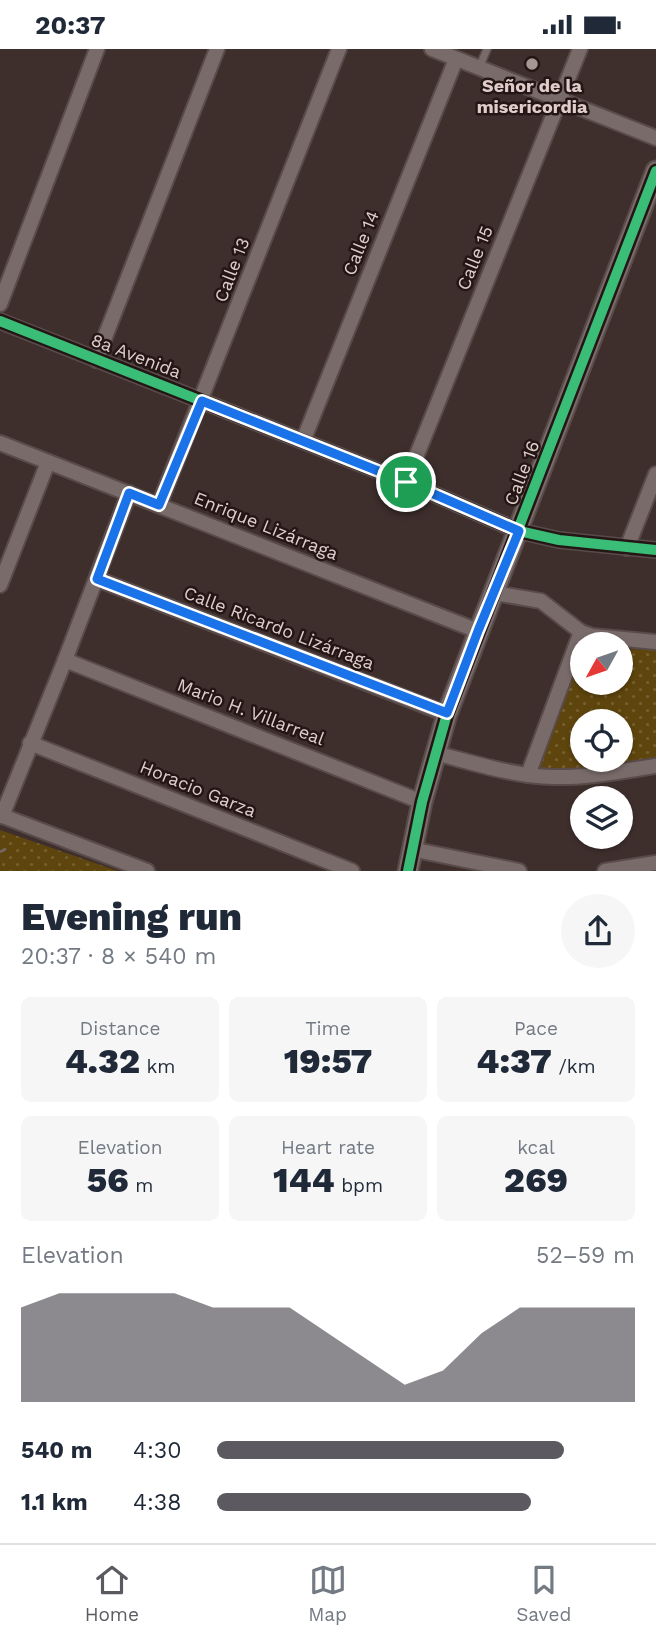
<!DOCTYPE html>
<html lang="en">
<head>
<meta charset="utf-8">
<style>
	body { margin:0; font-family:"Work Sans",sans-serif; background:#f6f6f7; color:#1f2937; height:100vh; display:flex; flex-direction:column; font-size:26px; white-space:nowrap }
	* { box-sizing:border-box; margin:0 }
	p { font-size:23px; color:#747a83 }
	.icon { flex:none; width:38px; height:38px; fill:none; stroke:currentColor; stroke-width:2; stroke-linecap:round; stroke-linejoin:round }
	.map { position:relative; height:822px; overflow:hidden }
	.drawer { display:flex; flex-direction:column; background:#fff; flex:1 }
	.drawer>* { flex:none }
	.needle { width:46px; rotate:230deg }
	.tools { position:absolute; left:570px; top:583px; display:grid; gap:14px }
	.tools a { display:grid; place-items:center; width:63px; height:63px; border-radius:50%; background:#fff; box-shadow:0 2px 5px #0004; font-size:35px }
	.pin { position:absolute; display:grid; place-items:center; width:60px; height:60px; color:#fff; margin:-30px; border:4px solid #fff; border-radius:50%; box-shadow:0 2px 7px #0007 }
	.round { display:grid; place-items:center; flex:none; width:74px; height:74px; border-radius:37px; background:#f6f6f7 }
	.head { display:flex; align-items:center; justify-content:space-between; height:119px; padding:0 21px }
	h1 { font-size:38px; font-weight:800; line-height:52px }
	.stats { display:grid; grid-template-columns:repeat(3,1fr); gap:10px; height:119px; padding:7px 21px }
	.stats div { display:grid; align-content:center; border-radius:10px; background:#f6f6f7; text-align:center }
	.stats b { font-size:35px; font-weight:800 }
	.stats small { font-size:19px; font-weight:400 }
	.stats p { font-size:19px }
	.chart { height:196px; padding:14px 21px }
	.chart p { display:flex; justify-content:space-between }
	.chart svg { width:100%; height:126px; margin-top:7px; fill:#5c5a60; opacity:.7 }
	ul { padding:0 21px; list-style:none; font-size:23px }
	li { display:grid; grid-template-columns:112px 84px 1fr; align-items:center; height:52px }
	li i { height:18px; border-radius:9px; background:#5c5a60 }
	.status { display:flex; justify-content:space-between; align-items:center; height:49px; padding:0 35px; background:#fff; direction:ltr }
	.status svg { height:19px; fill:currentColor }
	.dock { display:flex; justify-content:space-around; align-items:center; height:98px; border-top:2px solid #e0e1e3; background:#fff; font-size:19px; color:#747a83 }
	.dock a { display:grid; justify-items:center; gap:4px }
	.dock .current { color:#5c5a60 }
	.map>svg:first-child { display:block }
	.park { fill:url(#park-dots); fill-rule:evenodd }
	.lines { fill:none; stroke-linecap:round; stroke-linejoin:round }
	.lane-casing { stroke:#594b49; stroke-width:10 }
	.street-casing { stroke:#594b49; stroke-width:18 }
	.secondary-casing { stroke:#594b49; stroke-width:23 }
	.path { stroke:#746766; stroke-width:2.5; stroke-dasharray:7 3.5; stroke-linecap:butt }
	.lane { stroke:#796b69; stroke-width:7 }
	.street { stroke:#796b69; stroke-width:14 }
	.secondary { stroke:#796b69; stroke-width:19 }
	.cycleway-casing { stroke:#231614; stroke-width:15 }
	.cycleway { stroke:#3abd76; stroke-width:10 }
	.route-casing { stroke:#fff; stroke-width:14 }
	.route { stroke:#1a73e8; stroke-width:9 }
	.poi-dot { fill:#a79692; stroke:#231614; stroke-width:2.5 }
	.labels { text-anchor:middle; stroke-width:5; stroke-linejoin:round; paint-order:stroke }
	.poi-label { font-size:18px; font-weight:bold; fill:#e0cdc9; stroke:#231614 }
	.street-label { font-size:18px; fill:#e0cdc9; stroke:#231614 }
</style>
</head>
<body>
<div class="status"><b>20:37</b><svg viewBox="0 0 49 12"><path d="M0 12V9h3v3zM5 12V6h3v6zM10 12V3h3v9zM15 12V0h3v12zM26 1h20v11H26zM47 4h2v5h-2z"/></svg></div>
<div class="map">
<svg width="656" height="822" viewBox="0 0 656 822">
	<defs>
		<pattern id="park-dots" width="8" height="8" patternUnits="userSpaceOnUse" patternTransform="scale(1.75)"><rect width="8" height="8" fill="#5e450d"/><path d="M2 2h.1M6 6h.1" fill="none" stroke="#755f2f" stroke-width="1.8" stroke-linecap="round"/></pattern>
	</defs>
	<rect width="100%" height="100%" fill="#3e2f2d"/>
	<g class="park">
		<path d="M 583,600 L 583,634 L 621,634 L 621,600 L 656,601 L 656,708 C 631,712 559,729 539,719 L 538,712 ZM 583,672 L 621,672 L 621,710 L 583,710 Z"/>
		<polygon points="0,781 118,822 0,822"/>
	</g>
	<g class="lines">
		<g class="lane-casing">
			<polyline id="lane" points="479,19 487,0"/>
		</g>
		<g class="street-casing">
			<g id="street">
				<polyline points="432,0 656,89"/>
				<polyline points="0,255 97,0"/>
				<polyline points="0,272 406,433 519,482 559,491 656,501"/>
				<polyline points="96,311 217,0"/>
				<polyline points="303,392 456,10"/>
				<polyline points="0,394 478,582"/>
				<polyline points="406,433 580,0"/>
				<polyline points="159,456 339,0"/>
				<polyline points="627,499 656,425"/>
				<polyline points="97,530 447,665"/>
				<polyline points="0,536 48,413"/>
				<polyline points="495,544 541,552 581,583 592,587 656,593"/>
				<polyline points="65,611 422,753"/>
				<polyline points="30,694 352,822"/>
				<path d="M 435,704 C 474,714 513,727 553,728 C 587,729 622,722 656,717"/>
				<polyline points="528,726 581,583"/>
				<polyline points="0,766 147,822"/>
				<polyline points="2,767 65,611 129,444"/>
				<polyline points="411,800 519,822"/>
				<polyline points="605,822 656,814"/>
			</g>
		</g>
		<g class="secondary-casing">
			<polyline id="secondary" points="408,822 422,753 447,665 656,122"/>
		</g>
		<polyline class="path" points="0,803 7,799"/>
		<use href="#lane" class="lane"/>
		<use href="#street" class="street"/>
		<use href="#secondary" class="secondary"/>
		<g class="cycleway-casing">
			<g id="cycleway">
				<polyline points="0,272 406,433 519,482 559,491 656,501"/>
				<polyline points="408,822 422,753 447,665 656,122"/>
			</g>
		</g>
		<use href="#cycleway" class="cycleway"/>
	</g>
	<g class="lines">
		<g class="route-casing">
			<polygon id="route" points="202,352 406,433 519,482 478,582 447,664 97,530 129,444 159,456"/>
		</g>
		<use href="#route" class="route"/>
	</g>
	<circle class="poi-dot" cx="532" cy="15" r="7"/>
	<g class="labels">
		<g class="poi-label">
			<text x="532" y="43">Señor de la<tspan x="532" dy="21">misericordia</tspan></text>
		</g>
		<g class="street-label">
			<text transform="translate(361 194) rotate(-68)" y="6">Calle 14</text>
			<text transform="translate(475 209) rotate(-68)" y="6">Calle 15</text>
			<text transform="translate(232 221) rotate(-69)" y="6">Calle 13</text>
			<text transform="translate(136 307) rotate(21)" y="6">8a Avenida</text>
			<text transform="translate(522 424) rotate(-69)" y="6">Calle 16</text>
			<text transform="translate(266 477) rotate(22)" y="6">Enrique Lizárraga</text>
			<text transform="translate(279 579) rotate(21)" y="6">Calle Ricardo Lizárraga</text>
			<text transform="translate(251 663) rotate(21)" y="6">Mario H. Villarreal</text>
			<text transform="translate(198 740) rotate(22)" y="6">Horacio Garza</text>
		</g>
	</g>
</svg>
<div class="tools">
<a><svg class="needle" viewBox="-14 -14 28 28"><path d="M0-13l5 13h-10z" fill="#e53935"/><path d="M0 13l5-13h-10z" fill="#747a83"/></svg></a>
<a><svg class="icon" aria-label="locate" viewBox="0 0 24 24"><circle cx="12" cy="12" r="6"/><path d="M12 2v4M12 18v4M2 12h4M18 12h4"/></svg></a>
<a><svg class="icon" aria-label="layers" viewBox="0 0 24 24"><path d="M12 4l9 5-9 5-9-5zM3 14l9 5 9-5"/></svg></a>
</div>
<div class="pin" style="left:406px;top:433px;background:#1e9e55"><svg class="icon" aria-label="arrive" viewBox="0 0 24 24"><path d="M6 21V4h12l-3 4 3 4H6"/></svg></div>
</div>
<section class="drawer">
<div class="head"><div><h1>Evening run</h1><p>20:37 · 8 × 540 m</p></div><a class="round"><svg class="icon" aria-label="share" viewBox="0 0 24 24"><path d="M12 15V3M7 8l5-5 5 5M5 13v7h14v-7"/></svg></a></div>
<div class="stats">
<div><p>Distance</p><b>4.32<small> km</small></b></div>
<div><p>Time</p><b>19:57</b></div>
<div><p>Pace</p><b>4:37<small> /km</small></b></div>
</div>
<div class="stats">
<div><p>Elevation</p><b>56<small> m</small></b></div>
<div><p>Heart rate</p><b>144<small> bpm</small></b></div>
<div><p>kcal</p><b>269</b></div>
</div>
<div class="chart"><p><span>Elevation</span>52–59 m</p>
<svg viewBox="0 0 160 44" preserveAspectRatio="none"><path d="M0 44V11L10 6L20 6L30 6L40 6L50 11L60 11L70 11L80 20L90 29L100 38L110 33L120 20L130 11L140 11L150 11L160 11V44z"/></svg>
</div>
<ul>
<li><b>540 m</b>4:30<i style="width:83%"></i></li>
<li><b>1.1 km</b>4:38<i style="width:75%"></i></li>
</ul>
</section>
<nav class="dock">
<a class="current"><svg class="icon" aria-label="home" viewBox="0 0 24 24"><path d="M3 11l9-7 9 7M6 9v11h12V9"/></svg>Home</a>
<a><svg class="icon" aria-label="map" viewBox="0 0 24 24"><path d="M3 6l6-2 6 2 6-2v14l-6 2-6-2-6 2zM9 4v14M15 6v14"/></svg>Map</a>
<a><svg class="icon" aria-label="saved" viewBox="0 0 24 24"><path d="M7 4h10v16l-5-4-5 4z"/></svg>Saved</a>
</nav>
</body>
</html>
